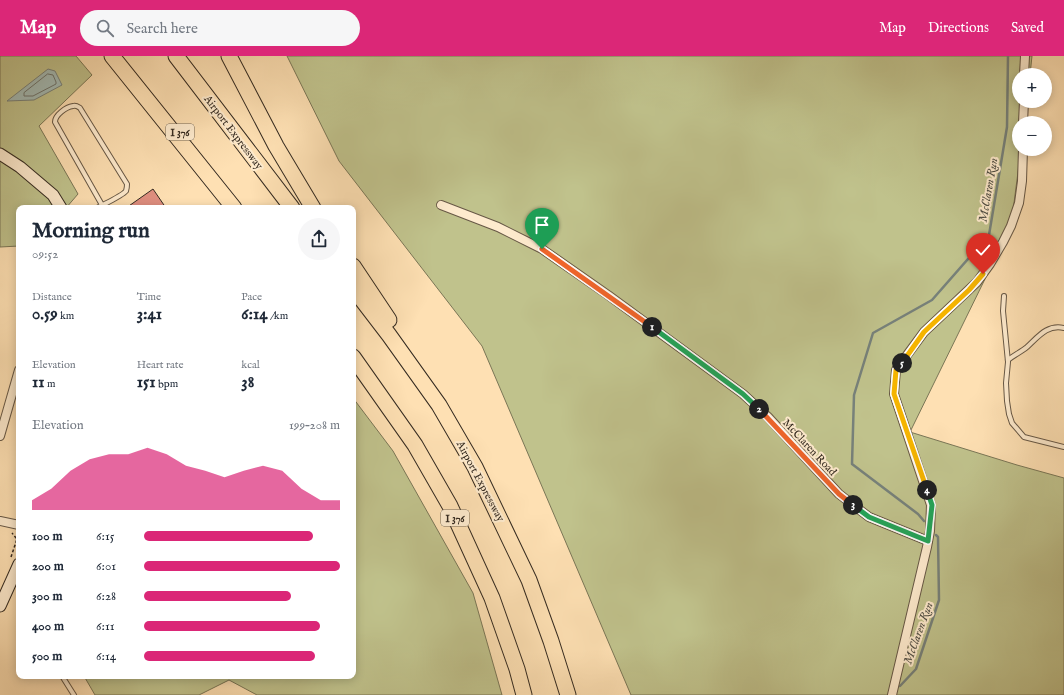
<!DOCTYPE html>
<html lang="en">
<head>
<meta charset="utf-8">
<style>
	body { margin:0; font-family:"IM FELL English",serif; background:#f6f6f7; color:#1f2937; height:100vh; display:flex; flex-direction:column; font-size:15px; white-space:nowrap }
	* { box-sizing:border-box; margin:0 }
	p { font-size:13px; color:#747a83 }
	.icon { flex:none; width:22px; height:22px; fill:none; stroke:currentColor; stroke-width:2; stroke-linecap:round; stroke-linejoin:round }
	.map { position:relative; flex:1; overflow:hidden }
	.sheet { position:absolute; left:16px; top:149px; width:340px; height:474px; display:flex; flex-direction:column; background:#fff; border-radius:8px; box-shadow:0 2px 10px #0003 }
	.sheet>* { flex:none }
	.tools { position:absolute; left:1012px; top:12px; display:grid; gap:8px }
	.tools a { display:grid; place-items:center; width:40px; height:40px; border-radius:50%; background:#fff; box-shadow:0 2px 10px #0003; font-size:20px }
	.pin { position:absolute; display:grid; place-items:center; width:34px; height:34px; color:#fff; margin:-41px -17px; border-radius:50% 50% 50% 0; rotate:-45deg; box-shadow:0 0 4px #0007 }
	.pin .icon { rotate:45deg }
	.km { position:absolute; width:20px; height:20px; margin:-10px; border-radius:50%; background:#222; color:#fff; font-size:11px; line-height:20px; text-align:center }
	.round { display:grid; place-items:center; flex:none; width:42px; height:42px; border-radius:21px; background:#f6f6f7 }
	.head { display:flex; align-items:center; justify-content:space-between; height:68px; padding:0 16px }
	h1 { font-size:22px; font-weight:700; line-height:30px }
	.stats { display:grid; grid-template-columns:repeat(3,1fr); gap:6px; height:68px; padding:4px 16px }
	.stats div { display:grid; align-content:center }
	.stats b { font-size:17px; font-weight:700 }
	.stats small { font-size:11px; font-weight:400 }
	.stats p { font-size:11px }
	.chart { height:112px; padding:8px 16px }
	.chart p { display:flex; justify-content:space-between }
	.chart svg { width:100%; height:72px; margin-top:4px; fill:#db2777; opacity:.7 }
	ul { padding:0 16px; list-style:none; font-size:13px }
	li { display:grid; grid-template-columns:64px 48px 1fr; align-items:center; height:30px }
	li i { height:10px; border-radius:5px; background:#db2777 }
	header { display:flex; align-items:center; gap:24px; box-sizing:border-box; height:56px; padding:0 20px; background:#db2777; color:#fff }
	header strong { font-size:19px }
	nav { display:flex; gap:22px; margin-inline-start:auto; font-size:14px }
	.search { width:280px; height:36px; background:#f6f6f7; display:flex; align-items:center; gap:10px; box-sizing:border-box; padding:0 14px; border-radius:22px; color:#747a83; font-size:15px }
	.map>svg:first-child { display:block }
	.green { fill:#c0c28c; stroke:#7a7656 }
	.water { fill:#a3bbb6; stroke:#77817a }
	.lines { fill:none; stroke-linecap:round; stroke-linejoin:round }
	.shore { stroke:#6c736c; stroke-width:1 }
	.stream { stroke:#77817a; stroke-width:2.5 }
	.building { fill:#e08f80; stroke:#352b21 }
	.lane-casing { stroke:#675846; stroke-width:6 }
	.street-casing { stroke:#675846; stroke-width:10 }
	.secondary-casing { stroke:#352b21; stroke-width:13 }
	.highway-casing { stroke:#352b21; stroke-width:17 }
	.path { stroke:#352b21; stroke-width:1.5; stroke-dasharray:3 2; stroke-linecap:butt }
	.lane { stroke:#feebce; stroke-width:4 }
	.street { stroke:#feebce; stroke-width:8 }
	.secondary { stroke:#feebce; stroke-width:11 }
	.highway { stroke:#fee0b3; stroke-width:15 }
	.split-1-casing { stroke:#fff; stroke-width:8 }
	.split-2-casing { stroke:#fff; stroke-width:8 }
	.split-3-casing { stroke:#fff; stroke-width:8 }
	.split-4-casing { stroke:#fff; stroke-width:8 }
	.split-5-casing { stroke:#fff; stroke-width:8 }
	.split-6-casing { stroke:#fff; stroke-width:8 }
	.split-1 { stroke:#f0652b; stroke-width:5 }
	.split-2 { stroke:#22a559; stroke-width:5 }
	.split-3 { stroke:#f0652b; stroke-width:5 }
	.split-4 { stroke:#22a559; stroke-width:5 }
	.split-5 { stroke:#f5b400; stroke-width:5 }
	.split-6 { stroke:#f5b400; stroke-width:5 }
	.labels { text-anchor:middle; stroke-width:4; stroke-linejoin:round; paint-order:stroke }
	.shield { fill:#feebce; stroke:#716555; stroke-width:1 }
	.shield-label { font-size:10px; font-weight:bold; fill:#352b21 }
	.street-label { font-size:11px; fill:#352b21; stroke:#feebce }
	.water-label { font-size:12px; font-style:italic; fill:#504f46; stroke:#feebce }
</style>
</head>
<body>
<header>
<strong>Map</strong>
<div class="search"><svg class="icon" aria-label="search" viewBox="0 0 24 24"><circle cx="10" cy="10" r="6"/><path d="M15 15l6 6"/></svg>Search here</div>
<nav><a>Map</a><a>Directions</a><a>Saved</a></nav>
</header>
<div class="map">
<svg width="1064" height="639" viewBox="0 0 1064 639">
	<rect width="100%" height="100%" fill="#fee0b3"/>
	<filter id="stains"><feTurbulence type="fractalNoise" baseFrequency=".005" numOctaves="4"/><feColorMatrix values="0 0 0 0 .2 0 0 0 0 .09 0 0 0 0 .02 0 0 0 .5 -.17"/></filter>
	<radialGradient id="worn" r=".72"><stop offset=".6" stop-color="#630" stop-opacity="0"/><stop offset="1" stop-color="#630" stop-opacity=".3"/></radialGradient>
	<g class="green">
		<polygon points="0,0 76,0 92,19 39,70 78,138 66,152 19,152 19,190 0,191"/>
		<polygon points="287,0 1032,0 1030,19 1019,19 1019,45 1027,45 1024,67 1019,67 1019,93 1021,93 1011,170 910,376 1017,409 1064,422 1064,639 631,639 482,290 339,105"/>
		<polygon points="353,342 393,395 473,537 502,639 257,639 229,624 199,639 95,639 84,620 353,620"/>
	</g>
	<polygon class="water" points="48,13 55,15 62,29 34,44 7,45"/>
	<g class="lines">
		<polygon class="shore" points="48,18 53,19 56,26 56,28 33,40 24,40 24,37"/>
		<g class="stream">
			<polyline points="924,465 918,458 852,408 854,339 873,277 932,244 989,179 1007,71 1008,0"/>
			<polyline points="900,630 916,613 939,544 938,481 936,479"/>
		</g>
	</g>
	<polygon class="building" points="153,133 166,152 126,152"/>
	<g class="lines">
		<g class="lane-casing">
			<g id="lane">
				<path d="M 97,152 C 104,148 122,140 126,135 C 127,132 127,131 127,128 L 80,52 C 77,50 76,49 73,50 C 66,51 55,59 55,66 L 102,149"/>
				<polyline points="1004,240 1003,255 1008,306 1006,327 1007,345 1009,358 1012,367 1024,381 1064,391"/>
				<path d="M 1008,304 C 1014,299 1021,296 1027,291 C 1038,281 1047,268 1064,272"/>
				<polyline points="62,620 74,639"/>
			</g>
		</g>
		<g class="street-casing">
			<g id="street">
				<polyline points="1024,19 1025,0"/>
				<polyline points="1023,67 1024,45"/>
				<polyline points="441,149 498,171 542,193 608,239 743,338 768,361 839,438 869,461 928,485"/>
				<polyline points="0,380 19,314"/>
				<polyline points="0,465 19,469"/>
				<polyline points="892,639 927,491 930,475 931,449 894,338 896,314 924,276 977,226 990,208 1003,186 1011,170 1019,147 1022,125 1023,93"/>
			</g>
		</g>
		<g class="secondary-casing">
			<g id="secondary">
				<polyline points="0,98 20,111 53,139 61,152"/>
				<polyline points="0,550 19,508"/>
			</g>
		</g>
		<g class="highway-casing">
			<g id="highway">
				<polyline points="112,0 234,152"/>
				<polyline points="176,0 292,152"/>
				<polyline points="229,0 276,90 313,152"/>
				<polyline points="353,210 389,264"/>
				<polyline points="353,232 389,279 439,349 475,411 529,524 551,585 568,639"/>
				<polyline points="353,301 415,389 450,450 492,542 517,613 524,639"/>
			</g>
		</g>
		<polyline class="path" points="11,501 17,483 12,477"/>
		<use href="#lane" class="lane"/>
		<use href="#street" class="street"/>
		<use href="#secondary" class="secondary"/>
		<use href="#highway" class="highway"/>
	</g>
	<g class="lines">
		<g class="split-1-casing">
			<polyline id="split-1" points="542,193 652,271"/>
		</g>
		<g class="split-2-casing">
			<polyline id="split-2" points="652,271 743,338 759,353"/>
		</g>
		<g class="split-3-casing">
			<polyline id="split-3" points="759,353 839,438 853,449"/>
		</g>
		<g class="split-4-casing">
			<polyline id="split-4" points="853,449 869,461 928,485 932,449 927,434"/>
		</g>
		<g class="split-5-casing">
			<polyline id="split-5" points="902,307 896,314 894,338 927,434"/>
		</g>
		<g class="split-6-casing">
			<polyline id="split-6" points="902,307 924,276 969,234 983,218"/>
		</g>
		<use href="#split-1" class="split-1"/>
		<use href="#split-2" class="split-2"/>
		<use href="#split-3" class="split-3"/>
		<use href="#split-4" class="split-4"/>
		<use href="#split-5" class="split-5"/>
		<use href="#split-6" class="split-6"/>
	</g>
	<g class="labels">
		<g class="shield">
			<rect x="166" y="68" width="28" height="16" rx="3"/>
			<rect x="441" y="454" width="28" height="16" rx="3"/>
		</g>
		<g class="shield-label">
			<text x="180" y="80">I 376</text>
			<text x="455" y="466">I 376</text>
		</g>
		<g class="street-label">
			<text transform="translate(234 76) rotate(53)" y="4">Airport Expressway</text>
			<text transform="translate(810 391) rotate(47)" y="4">McClaren Road</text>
			<text transform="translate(481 425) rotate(62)" y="4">Airport Expressway</text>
		</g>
		<g class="water-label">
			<text transform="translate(988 134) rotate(-80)" y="4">McClaren Run</text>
			<text transform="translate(918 577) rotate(-70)" y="4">McClaren Run</text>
		</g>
	</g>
	<rect width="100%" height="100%" filter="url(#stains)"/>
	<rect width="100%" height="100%" fill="url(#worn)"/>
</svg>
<div class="tools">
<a>+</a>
<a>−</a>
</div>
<div class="pin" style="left:542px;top:193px;background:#1e9e55"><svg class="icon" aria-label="arrive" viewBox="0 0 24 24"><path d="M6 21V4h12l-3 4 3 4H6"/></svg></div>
<div class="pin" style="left:983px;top:218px;background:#d93025"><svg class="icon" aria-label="check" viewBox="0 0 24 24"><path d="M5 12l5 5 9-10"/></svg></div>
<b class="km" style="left:652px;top:271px">1</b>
<b class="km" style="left:759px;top:353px">2</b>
<b class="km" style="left:853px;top:449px">3</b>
<b class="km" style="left:927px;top:434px">4</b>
<b class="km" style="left:902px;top:307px">5</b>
<section class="sheet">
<div class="head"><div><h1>Morning run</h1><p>09:52</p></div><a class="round"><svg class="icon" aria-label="share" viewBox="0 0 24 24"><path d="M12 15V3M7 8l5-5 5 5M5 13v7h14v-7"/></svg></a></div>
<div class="stats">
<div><p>Distance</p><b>0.59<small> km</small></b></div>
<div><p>Time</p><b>3:41</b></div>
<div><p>Pace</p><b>6:14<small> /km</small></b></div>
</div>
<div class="stats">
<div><p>Elevation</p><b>11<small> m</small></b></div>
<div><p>Heart rate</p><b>151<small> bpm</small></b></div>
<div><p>kcal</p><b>38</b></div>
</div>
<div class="chart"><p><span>Elevation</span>199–208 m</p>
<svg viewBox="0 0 160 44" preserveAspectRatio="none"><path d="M0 44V38L10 31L20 20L30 13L40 10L50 10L60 6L70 10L80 17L90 20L100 24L110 20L120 17L130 20L140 31L150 38L160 38V44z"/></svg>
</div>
<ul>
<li><b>100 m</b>6:15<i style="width:86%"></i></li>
<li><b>200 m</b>6:01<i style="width:100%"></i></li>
<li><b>300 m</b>6:28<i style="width:75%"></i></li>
<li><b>400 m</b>6:11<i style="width:90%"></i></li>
<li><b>500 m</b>6:14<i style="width:87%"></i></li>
</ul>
</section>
</div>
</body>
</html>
